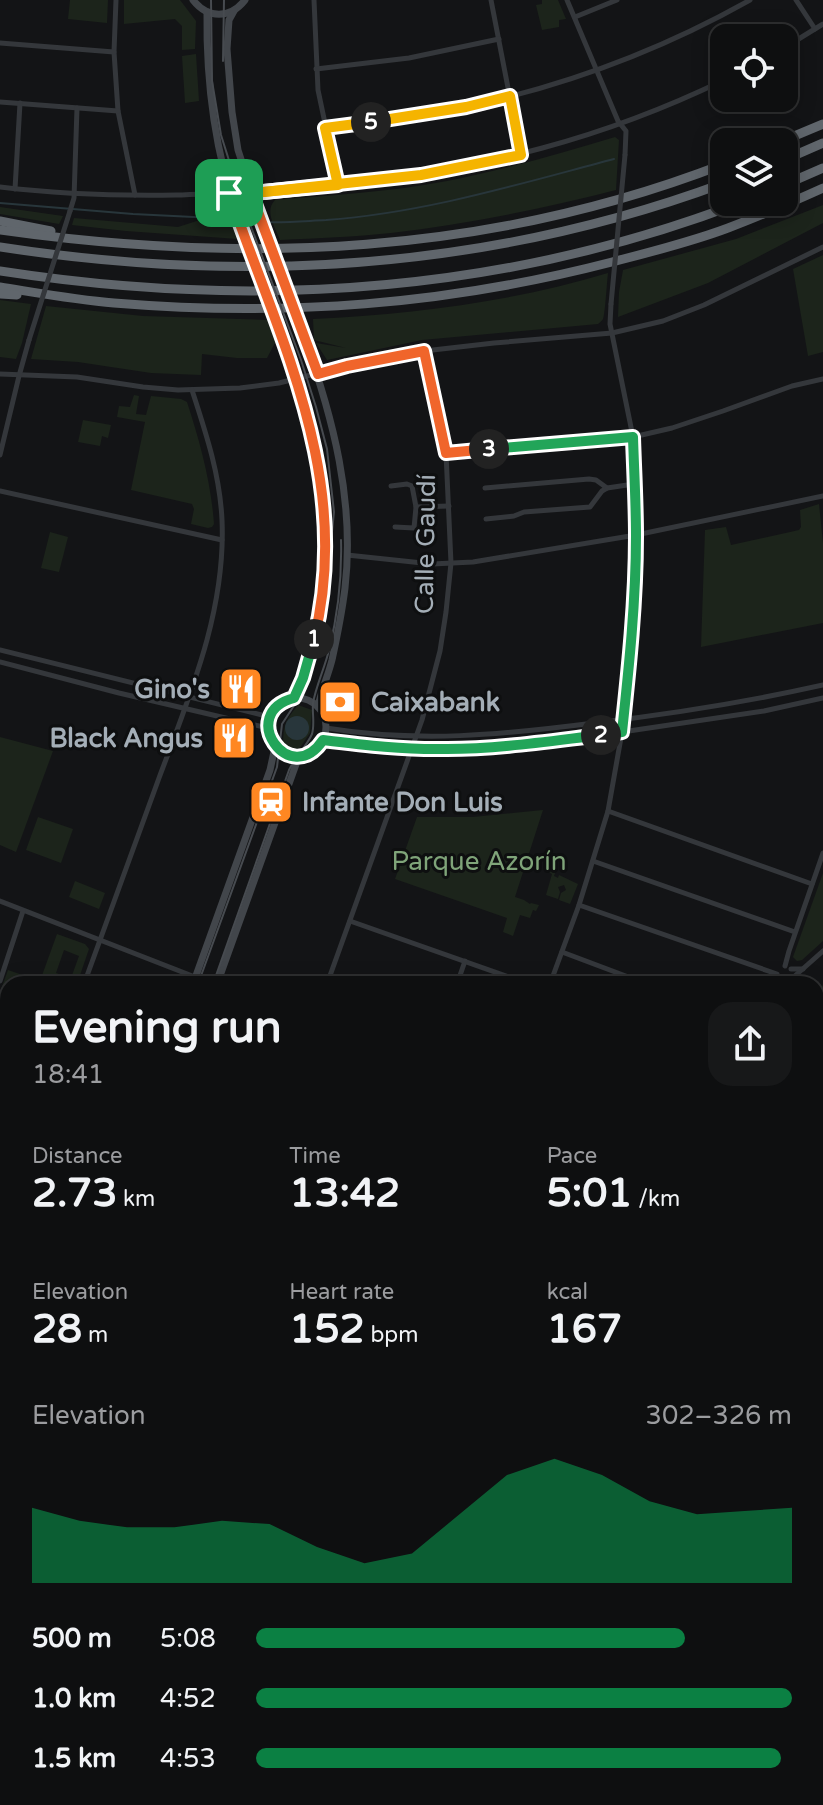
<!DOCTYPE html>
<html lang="en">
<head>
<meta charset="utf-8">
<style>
	body { margin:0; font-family:"Varela Round",sans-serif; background:#171819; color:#f1f3f6; height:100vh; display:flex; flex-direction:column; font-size:30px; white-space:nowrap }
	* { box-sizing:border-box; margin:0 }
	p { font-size:26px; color:#9b9c9f }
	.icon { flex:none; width:44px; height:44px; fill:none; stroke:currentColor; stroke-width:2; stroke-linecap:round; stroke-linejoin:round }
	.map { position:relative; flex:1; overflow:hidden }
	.details { position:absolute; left:0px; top:976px; width:824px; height:830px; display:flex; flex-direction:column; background:#0e0f10; border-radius:24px 24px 0 0; box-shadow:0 4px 20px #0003,0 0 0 2px #2e2f30 }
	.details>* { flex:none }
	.fabs { position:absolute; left:710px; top:24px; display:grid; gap:16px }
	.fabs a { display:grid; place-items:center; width:88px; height:88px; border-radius:16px; background:#0e0f10; box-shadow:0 4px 20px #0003,0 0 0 2px #2e2f30; font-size:40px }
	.pin { position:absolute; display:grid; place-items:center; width:68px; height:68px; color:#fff; margin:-34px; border-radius:16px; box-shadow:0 4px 12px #0006 }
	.km { position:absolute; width:40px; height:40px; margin:-20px; border-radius:50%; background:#222; color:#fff; font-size:22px; line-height:40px; text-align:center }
	.round { display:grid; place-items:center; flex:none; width:84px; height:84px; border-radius:24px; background:#171819 }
	.head { display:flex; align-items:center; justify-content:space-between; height:136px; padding:0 32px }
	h1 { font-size:44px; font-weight:700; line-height:60px }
	.figures { display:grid; grid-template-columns:repeat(3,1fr); gap:12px; height:136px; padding:8px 32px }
	.figures div { display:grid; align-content:center }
	.figures b { font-size:40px; font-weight:700 }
	.figures small { font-size:22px; font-weight:400 }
	.figures p { font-size:22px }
	.chart { height:224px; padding:16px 32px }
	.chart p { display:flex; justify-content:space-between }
	.chart svg { width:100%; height:144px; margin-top:8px; fill:#0b8043; opacity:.7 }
	ul { padding:0 32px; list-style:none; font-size:26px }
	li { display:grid; grid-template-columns:128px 96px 1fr; align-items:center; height:60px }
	li i { height:20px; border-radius:10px; background:#0b8043 }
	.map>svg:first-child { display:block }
	.green { fill:#1c241b; fill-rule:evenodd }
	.water { fill:#28363b }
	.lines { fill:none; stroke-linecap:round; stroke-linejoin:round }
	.stream { stroke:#28363b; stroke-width:2 }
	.street { stroke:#34373b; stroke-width:5 }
	.secondary { stroke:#42464b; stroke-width:7 }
	.highway { stroke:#60666c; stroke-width:9 }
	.tram { stroke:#474b50; stroke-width:2 }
	.street-bridge { stroke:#34373b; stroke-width:5 }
	.secondary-bridge { stroke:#42464b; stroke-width:7 }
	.split-1-casing { stroke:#fff; stroke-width:16 }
	.split-2-casing { stroke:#fff; stroke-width:16 }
	.split-3-casing { stroke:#fff; stroke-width:16 }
	.split-4-casing { stroke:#fff; stroke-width:16 }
	.split-5-casing { stroke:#fff; stroke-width:16 }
	.split-6-casing { stroke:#fff; stroke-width:16 }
	.split-1 { stroke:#f0652b; stroke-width:10 }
	.split-2 { stroke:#22a559; stroke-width:10 }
	.split-3 { stroke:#22a559; stroke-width:10 }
	.split-4 { stroke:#f0652b; stroke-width:10 }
	.split-5 { stroke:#f5b400; stroke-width:10 }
	.split-6 { stroke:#f5b400; stroke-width:10 }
	.labels { text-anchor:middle; stroke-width:6; stroke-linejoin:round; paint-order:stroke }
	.street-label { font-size:26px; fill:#a4aeb7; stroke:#0e0f10 }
	.poi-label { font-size:26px; font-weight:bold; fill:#a4aeb7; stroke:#0e0f10; text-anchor:end }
	.park-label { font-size:26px; fill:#7fa479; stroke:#0e0f10 }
</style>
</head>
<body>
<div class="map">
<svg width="823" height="1805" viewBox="0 0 823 1805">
	<rect width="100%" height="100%" fill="#131416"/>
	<g class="green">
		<polygon points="70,0 108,0 107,23 68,19"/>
		<polygon points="124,0 180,0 196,21 195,49 182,50 182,26 175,19 124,24"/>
		<polygon points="542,0 558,0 566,19 559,20 559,27 542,30 536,5 542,4"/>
		<polygon points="196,54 199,101 185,103 182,56"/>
		<path d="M 615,137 L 619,140 L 616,190 C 542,209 467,224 391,233 C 355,237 317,238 280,240 C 275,227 264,211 275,200 C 332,195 390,192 447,181 C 504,170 559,154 615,137 Z"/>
		<polygon points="823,205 823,223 708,283 618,317 619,292 623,270 736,239"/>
		<polygon points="0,207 63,216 59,224 0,214"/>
		<polygon points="209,217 232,220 238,239 126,231 72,225 74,218 178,227"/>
		<polygon points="823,255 823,352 808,356 793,269"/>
		<path d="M 608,273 C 607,281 605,315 603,319 C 602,321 600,322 598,324 L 422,340 L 327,360 L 316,343 L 346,348 L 314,340 L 313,319 C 412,314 513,302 608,273 Z"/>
		<polygon points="0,300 31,304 22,343 16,359 0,357"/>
		<polygon points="46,306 143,316 268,320 276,341 267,358 237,358 202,354 201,375 151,373 78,362 31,359"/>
		<path d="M 134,395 L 139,396 L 136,414 L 146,415 L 151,396 L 181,399 L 187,402 C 200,442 211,482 214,524 L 212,527 L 208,528 L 191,524 L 194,509 L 192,504 L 131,490 L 145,422 L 117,417 L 119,406 L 130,407 Z"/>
		<polygon points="83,420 111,425 108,438 102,436 100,446 78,442"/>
		<polygon points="819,504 823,543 823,623 701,647 705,530 726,527 731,545 799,530 801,527 800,510"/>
		<polygon points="50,532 68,537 59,572 41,568"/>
		<path d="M 298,705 L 312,710 L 310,733 L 297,752 L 283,747 C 283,726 285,721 298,705 Z"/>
		<polygon points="0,737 53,751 16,852 0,845"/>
		<polygon points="543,810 515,897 524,900 530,904 531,903 539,905 536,911 533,910 530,918 520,915 513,936 503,932 507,918 395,879 417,817 473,817"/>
		<polygon points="38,817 73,829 61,863 26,850"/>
		<polygon points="547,866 556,870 554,876 558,878 559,875 578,884 570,904 559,900 561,893 566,890 564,885 558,887 560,892 558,899 546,895 552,874 545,870"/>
		<polygon points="823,873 823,941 802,960 797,961 793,957"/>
		<polygon points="75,881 105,893 99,909 69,897"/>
		<path d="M 57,934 L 85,944 L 89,949 L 77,984 L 67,984 L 67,981 L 58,978 L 55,984 L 22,984 L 19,982 L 18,983 L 11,981 L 8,984 L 2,1006 L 8,1008 L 8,1101 L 2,1118 L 7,1120 L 8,1129 L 0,1126 L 0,1065 L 6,1048 L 1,1045 L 0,1042 L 0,992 L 8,970 L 40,981 ZM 64,950 L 79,956 L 71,978 L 56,973 Z"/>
		<polygon points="823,985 823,1805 428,1805 407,1798 816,1798 816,991"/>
		<polygon points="0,1187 8,1190 8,1230 0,1253"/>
		<polygon points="0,1260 8,1263 8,1315 0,1337"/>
		<polygon points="8,1605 8,1798 270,1798 265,1800 260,1805 0,1805 0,1627"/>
	</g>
	<circle class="water" cx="297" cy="728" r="12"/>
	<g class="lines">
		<g class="stream">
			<polyline points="0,203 133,214 234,219"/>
			<polyline points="241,219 258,221"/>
			<path d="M 264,222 C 285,223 305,221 326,220 C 424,213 519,184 614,159"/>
			<polyline points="816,1221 823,1221"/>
			<polyline points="680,1798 684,1805"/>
		</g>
		<g class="street">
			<polyline points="116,0 114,52 118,111 135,195"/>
			<polyline points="314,0 318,90 338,185"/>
			<polyline points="491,0 521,155"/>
			<polyline points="567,0 618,121 626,131 625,155"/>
			<polyline points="796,0 815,29"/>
			<polyline points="575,17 617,0"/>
			<polyline points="0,43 114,52"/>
			<polyline points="784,48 823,24"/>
			<polyline points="316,69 409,58 499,39"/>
			<polyline points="0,102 118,111"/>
			<path d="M 325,128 C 373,122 422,117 470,106 C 567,85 663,49 750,0"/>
			<path d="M 0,187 C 58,194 117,196 176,195 C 198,195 220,192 243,192 C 279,192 315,187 351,183 C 486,168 602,139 724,80"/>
			<polyline points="15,189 20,103"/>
			<polyline points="70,211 74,198 77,108"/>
			<polyline points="0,374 77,377 143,387 178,390 240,388 279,383 347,366 424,351 494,343 612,333 663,321 704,305 823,247"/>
			<polyline points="446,453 633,437 672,428 723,411 792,386 823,379"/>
			<polyline points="0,455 19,376 29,340"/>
			<polyline points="391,486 407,484 412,486 416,507 414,528 395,527"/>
			<polyline points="485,488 589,479 596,480 607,488 602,491 590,507 524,512 514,516 486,519"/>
			<polyline points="607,488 634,484"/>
			<polyline points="0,491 222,540"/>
			<polyline points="416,507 449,506"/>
			<polyline points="347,555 432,564 473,562 636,535 823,496"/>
			<polyline points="0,650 270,717"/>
			<polyline points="0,662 119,693 268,728"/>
			<path d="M 326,728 C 419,743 501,735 594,723 C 671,714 747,702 823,685"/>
			<polyline points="323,740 412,749 507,746 622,732 764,711 823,698"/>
			<polyline points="608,811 812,884"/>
			<polyline points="593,861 795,932"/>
			<polyline points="0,901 213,984"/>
			<polyline points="579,905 777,974"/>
			<polyline points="350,921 529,984"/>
			<polyline points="562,952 647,984"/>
			<polyline points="785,966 789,951 823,853"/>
			<polyline points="791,969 803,969"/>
			<polyline points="0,981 23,911"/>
			<polyline points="780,982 788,982 823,951"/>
			<path d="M 84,984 C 109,915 134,847 159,778 C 190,695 226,611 222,520 C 220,475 206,433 192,390"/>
			<polyline points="327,984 422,720 440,651 446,612 451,563 446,453 424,351"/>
			<polyline points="457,984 465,961"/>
			<polyline points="550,984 579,905 608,811 622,732 628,682 636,535 633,437 610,324 611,304"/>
			<path d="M 8,1461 C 0,1474 0,1487 8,1499"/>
			<polyline points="0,1545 8,1522"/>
			<polyline points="0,1581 8,1559"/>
			<polyline points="315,1798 323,1803 331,1805"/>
			<polyline points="399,1798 420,1805"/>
			<polyline points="296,1800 307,1798"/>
			<polyline points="276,1805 296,1798"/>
			<polyline points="334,1805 345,1802 350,1798"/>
		</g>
		<g class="secondary">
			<path d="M 193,0 C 208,19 230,19 245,0"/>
			<polyline points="234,11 229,20 227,49 232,112 238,150 261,220"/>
			<path d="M 207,12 C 206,83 215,152 238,218"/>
			<path d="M 282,335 C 325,450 346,582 294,698"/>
			<path d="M 304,337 C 333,417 355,502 345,588 C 342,612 337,637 332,660 C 328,676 321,691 318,707"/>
			<circle cx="297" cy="727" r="29"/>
			<polyline points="193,984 270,770 275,747"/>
			<polyline points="217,984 299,756"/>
			<polyline points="0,1134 8,1137"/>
			<polyline points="0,1174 8,1177"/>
		</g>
		<g class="highway">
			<polyline points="780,142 823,124"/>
			<polyline points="784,160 823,143"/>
			<polyline points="784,185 823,168"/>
			<polyline points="0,221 51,231"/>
			<path d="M 0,230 C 247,265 489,255 724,164"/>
			<path d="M 0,247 C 247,285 489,270 724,183"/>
			<path d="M 0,271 C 252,310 502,294 742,202"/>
			<path d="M 0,287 C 38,293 76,300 114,303 C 285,317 446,305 612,262 C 651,252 691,242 728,228 C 760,216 792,202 823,188"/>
			<polyline points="0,294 17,295"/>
		</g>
		<g class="tram">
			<polyline points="223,61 224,0"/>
			<polyline points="198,984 277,767 282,724 299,698 310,671 323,620 334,512 327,449 316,407 301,360 244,208 221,135 212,81 211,0"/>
			<path d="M 213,984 L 289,770 C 295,757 307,746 312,734 C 315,724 312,713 313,703 C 316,686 325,667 329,650 C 338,614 342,577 341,540"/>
		</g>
		<g class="street-bridge">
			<polyline points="611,304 625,155"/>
			<polyline points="29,340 70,211"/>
		</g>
		<g class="secondary-bridge">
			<polyline points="238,218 282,335"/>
			<polyline points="261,220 304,337"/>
		</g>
	</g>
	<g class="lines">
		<g class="split-1-casing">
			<path id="split-1" d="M 229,193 C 279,339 354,479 314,639"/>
		</g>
		<g class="split-2-casing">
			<path id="split-2" d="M 314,639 L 303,678 L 294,698 C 236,713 290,790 323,740 C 364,745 405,750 447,749 C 498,749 550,741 601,735"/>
		</g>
		<g class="split-3-casing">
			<path id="split-3" d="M 489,449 L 633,437 C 634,470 636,503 636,536 C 636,601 629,667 622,732 L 601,735"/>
		</g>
		<g class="split-4-casing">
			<polyline id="split-4" points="264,192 251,193 318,374 347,366 424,351 446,453 489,449"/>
		</g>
		<g class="split-5-casing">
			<polyline id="split-5" points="264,192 421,175 521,155 510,96 466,107 371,122"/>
		</g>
		<g class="split-6-casing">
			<polyline id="split-6" points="229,193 251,193 338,185 325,128 371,122"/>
		</g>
		<use href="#split-1" class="split-1"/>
		<use href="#split-2" class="split-2"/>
		<use href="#split-3" class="split-3"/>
		<use href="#split-4" class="split-4"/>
		<use href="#split-5" class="split-5"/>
		<use href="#split-6" class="split-6"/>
	</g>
	<defs>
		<g id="restaurant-square" transform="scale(2.3)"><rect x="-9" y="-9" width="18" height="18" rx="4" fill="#ff8722" stroke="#0e0f10"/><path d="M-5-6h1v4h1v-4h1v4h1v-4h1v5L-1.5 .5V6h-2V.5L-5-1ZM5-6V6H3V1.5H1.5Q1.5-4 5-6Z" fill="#fff"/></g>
		<g id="bank-square" transform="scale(2.3)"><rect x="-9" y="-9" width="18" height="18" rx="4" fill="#ff8722" stroke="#0e0f10"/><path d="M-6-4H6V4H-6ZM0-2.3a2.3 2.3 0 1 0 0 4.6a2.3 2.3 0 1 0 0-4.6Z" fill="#fff"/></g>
		<g id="station-square" transform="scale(2.3)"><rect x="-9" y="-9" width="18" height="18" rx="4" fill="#ff8722" stroke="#0e0f10"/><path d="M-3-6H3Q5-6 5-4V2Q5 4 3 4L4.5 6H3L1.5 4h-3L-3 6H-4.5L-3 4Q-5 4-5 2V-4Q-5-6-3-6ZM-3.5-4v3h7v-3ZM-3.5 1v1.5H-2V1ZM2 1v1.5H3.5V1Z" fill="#fff"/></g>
	</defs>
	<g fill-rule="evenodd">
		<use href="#restaurant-square" x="241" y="689"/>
		<use href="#bank-square" x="340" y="702"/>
		<use href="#restaurant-square" x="234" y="738"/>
		<use href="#station-square" x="271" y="802"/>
	</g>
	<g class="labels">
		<g class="street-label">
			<text transform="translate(425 544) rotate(-89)" y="9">Calle Gaudí</text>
		</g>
		<g class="poi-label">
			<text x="210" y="698">Gino's</text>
			<text x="371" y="711" text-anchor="start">Caixabank</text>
			<text x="203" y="747">Black Angus</text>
			<text x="302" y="811" text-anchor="start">Infante Don Luis</text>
		</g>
		<g class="park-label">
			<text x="479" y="870">Parque Azorín</text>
		</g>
	</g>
</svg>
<div class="fabs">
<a><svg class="icon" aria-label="locate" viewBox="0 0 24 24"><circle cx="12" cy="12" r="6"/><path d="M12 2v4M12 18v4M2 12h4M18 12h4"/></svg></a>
<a><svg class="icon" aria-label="layers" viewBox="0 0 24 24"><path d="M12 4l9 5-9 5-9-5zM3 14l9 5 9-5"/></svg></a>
</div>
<div class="pin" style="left:229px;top:193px;background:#1e9e55"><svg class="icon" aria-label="arrive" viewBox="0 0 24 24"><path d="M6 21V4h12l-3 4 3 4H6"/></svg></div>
<b class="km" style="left:314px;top:639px">1</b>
<b class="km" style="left:601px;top:735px">2</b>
<b class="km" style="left:489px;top:449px">3</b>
<b class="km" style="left:371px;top:122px">5</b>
<section class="details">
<div class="head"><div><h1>Evening run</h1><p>18:41</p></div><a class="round"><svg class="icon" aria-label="share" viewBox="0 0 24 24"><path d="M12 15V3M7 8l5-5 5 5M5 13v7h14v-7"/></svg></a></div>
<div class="figures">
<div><p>Distance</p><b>2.73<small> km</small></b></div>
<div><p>Time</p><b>13:42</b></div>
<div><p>Pace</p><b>5:01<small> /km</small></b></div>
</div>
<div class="figures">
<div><p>Elevation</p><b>28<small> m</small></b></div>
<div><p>Heart rate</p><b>152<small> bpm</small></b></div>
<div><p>kcal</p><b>167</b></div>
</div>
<div class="chart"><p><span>Elevation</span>302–326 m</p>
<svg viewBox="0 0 160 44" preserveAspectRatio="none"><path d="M0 44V21L10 25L20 27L30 27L40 25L50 26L60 33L70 38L80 35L90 23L100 11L110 6L120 11L130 19L140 23L150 22L160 21V44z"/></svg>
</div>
<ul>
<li><b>500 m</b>5:08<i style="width:80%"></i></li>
<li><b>1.0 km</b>4:52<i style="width:100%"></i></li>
<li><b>1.5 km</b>4:53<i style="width:98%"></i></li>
</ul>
</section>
</div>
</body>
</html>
